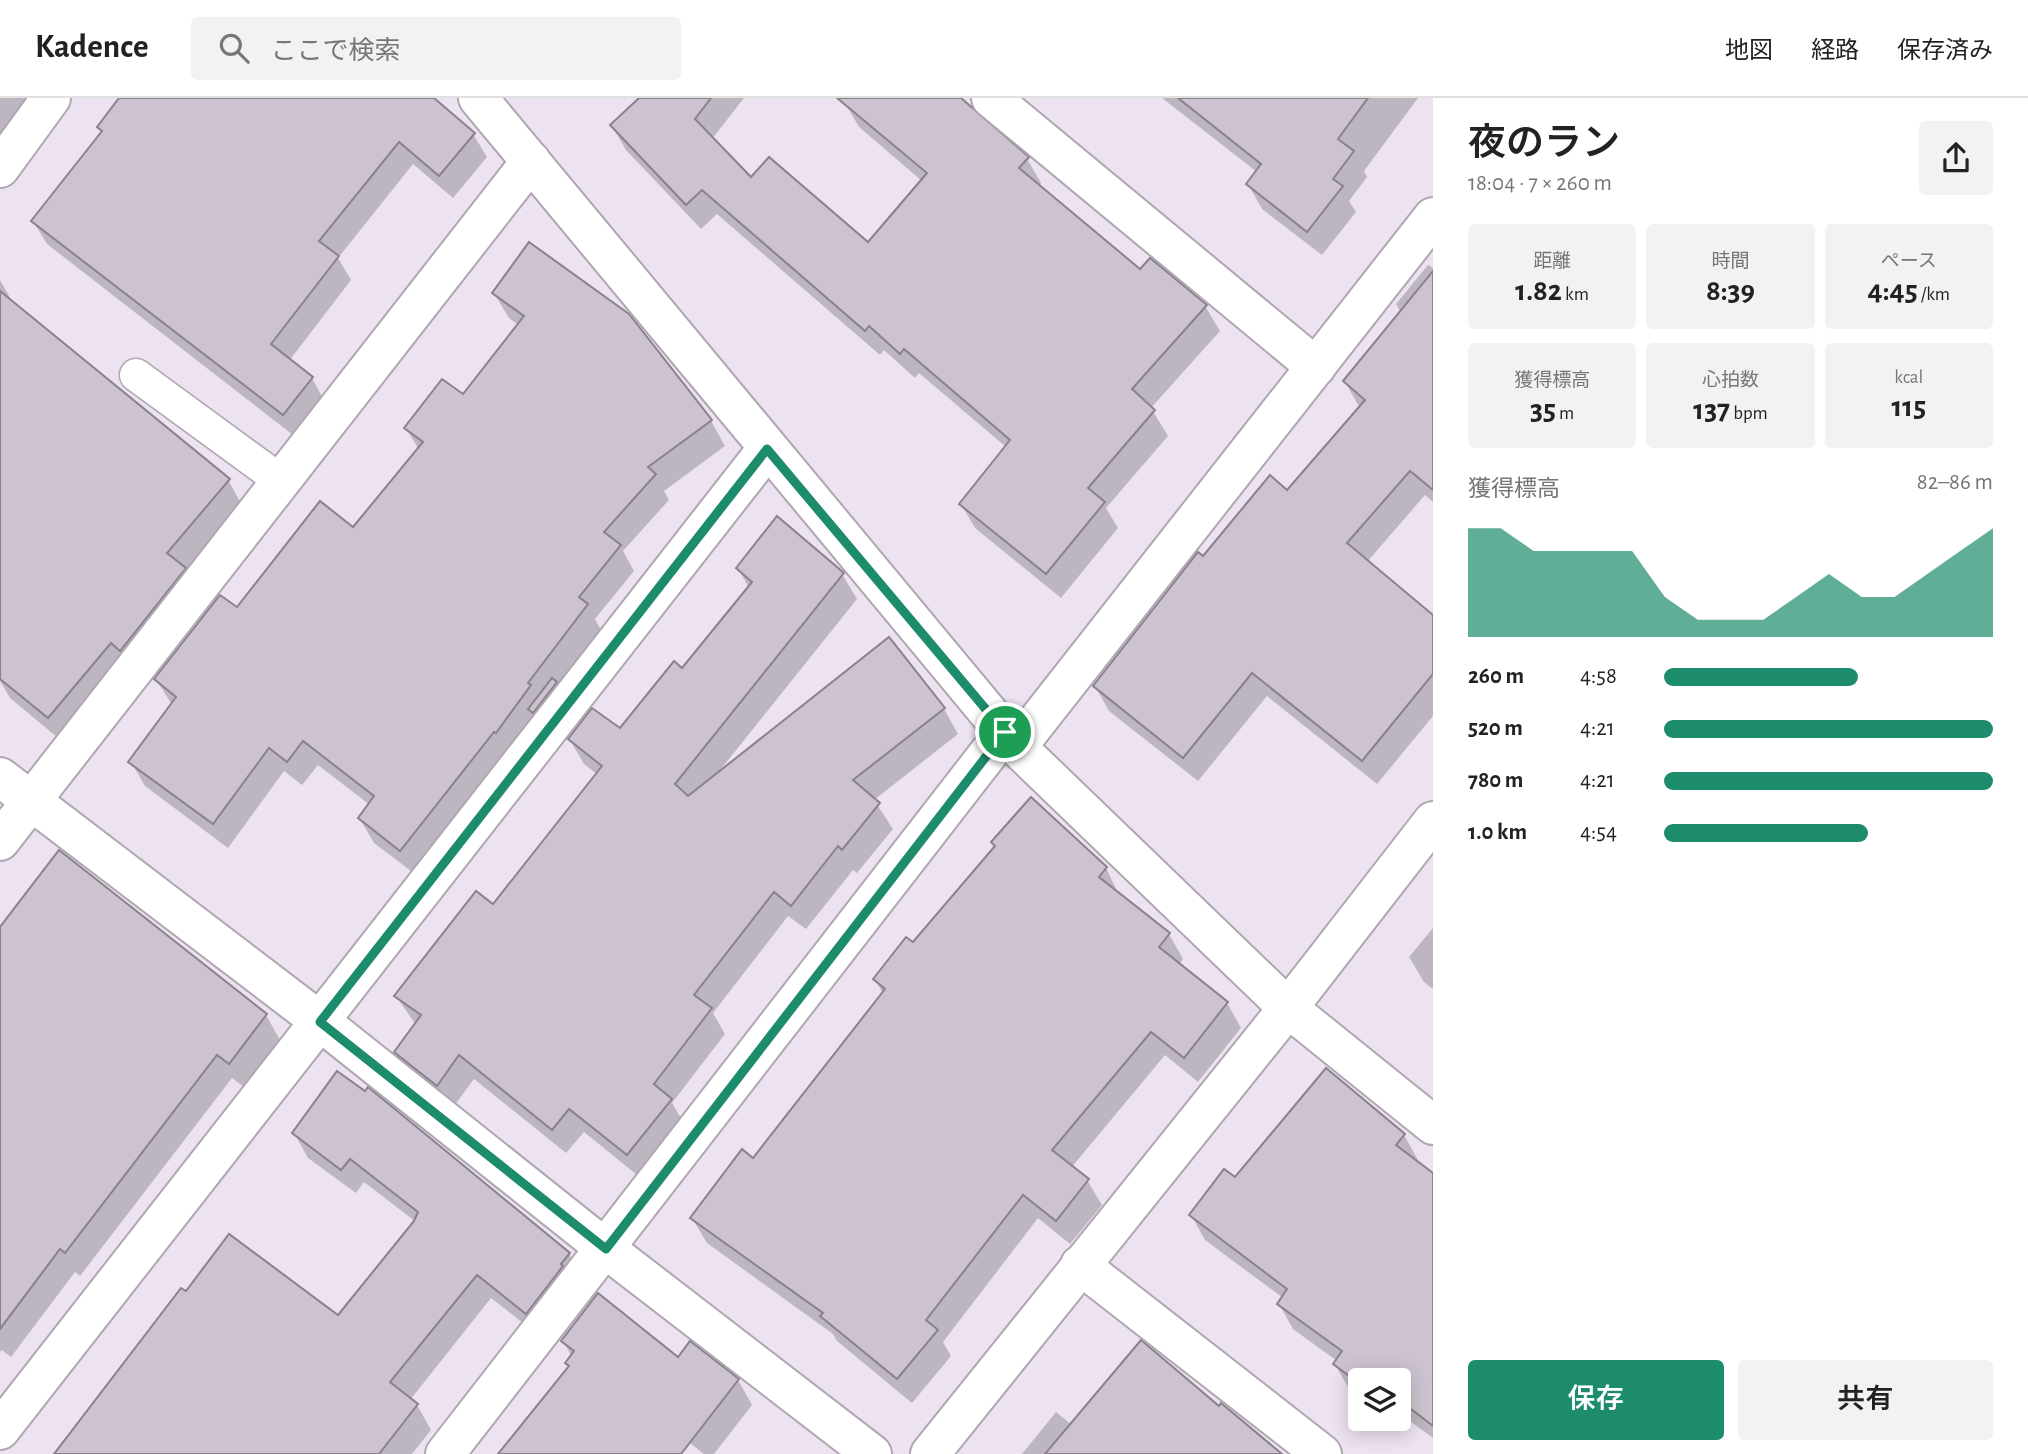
<!DOCTYPE html>
<html lang="ja">
<head>
<meta charset="utf-8">
<style>
	body { margin:0; font-family:"Alegreya Sans","Noto Sans JP",sans-serif; background:#f2f2f2; color:#222; height:100vh; display:flex; flex-direction:column; font-size:26px; white-space:nowrap }
	* { box-sizing:border-box; margin:0 }
	p { font-size:23px; color:#767676 }
	.icon { flex:none; width:38px; height:38px; fill:none; stroke:currentColor; stroke-width:2; stroke-linecap:round; stroke-linejoin:round }
	.map { position:relative; flex:1; overflow:hidden }
	.side { display:flex; flex-direction:column; background:#fff; width:595px }
	.side>* { flex:none }
	.tools { position:absolute; left:1348px; top:1270px; display:grid; gap:14px }
	.tools a { display:grid; place-items:center; width:63px; height:63px; border-radius:7px; background:#fff; box-shadow:0 4px 18px #0003; font-size:35px }
	.pin { position:absolute; display:grid; place-items:center; width:60px; height:60px; color:#fff; margin:-30px; border:4px solid #fff; border-radius:50%; box-shadow:0 2px 7px #0007 }
	.round { display:grid; place-items:center; flex:none; width:74px; height:74px; border-radius:7px; background:#f2f2f2 }
	.head { display:flex; align-items:center; justify-content:space-between; height:119px; padding:0 35px }
	h1 { font-size:38px; font-weight:600; line-height:52px }
	.metrics { display:grid; grid-template-columns:repeat(3,1fr); gap:10px; height:119px; padding:7px 35px }
	.metrics div { display:grid; align-content:center; border-radius:7px; background:#f2f2f2; text-align:center }
	.metrics b { font-size:30px; font-weight:600 }
	.metrics small { font-size:19px; font-weight:400 }
	.metrics p { font-size:19px }
	.chart { height:196px; padding:14px 35px }
	.chart p { display:flex; justify-content:space-between }
	.chart svg { width:100%; height:126px; margin-top:7px; fill:#1d8c6c; opacity:.7 }
	.cta { display:flex; gap:14px; margin-top:auto; padding:14px 35px }
	.cta a { flex:1; height:80px; border-radius:7px; background:#1d8c6c; color:#fff; font-size:28px; font-weight:600; line-height:80px; text-align:center }
	.cta a+a { background:#f2f2f2; color:#222 }
	ul { padding:0 35px; list-style:none; font-size:23px }
	li { display:grid; grid-template-columns:112px 84px 1fr; align-items:center; height:52px }
	li i { height:18px; border-radius:9px; background:#1d8c6c }
	header { display:flex; align-items:center; gap:42px; box-sizing:border-box; height:98px; padding:0 35px; background:#fff; border-bottom:2px solid #e0e0e0 }
	header strong { font-size:33px }
	nav { display:flex; gap:38px; margin-inline-start:auto; font-size:24px }
	.search { width:490px; height:63px; background:#f2f2f2; display:flex; align-items:center; gap:18px; box-sizing:border-box; padding:0 24px; border-radius:7px; color:#767676; font-size:26px }
	main { display:flex; flex:1; min-height:0 }
	.map>svg:first-child { display:block }
	.shadow { fill:#0003 }
	.building { fill:#cdc3d0; stroke:#8a818d; stroke-width:2 }
	.lines { fill:none; stroke-linecap:round; stroke-linejoin:round }
	.lane-casing { stroke:#afa6b2; stroke-width:35 }
	.street-casing { stroke:#afa6b2; stroke-width:42 }
	.lane { stroke:#fff; stroke-width:32 }
	.street { stroke:#fff; stroke-width:38 }
	.route-casing { stroke:#fff; stroke-width:14 }
	.route { stroke:#1d8c6c; stroke-width:9 }
</style>
</head>
<body>
<header>
<strong>Kadence</strong>
<div class="search"><svg class="icon" aria-label="search" viewBox="0 0 24 24"><circle cx="10" cy="10" r="6"/><path d="M15 15l6 6"/></svg>ここで検索</div>
<nav><a>地図</a><a>経路</a><a>保存済み</a></nav>
</header>
<main>
<div class="map">
<svg width="1433" height="1356" viewBox="0 0 1433 1356">
	<rect width="100%" height="100%" fill="#ede3f0"/>
	<g class="shadow">
		<polygon points="0,0 27,0 29,4 0,41"/>
		<polygon points="122,0 431,0 473,36 487,59 453,100 413,66 338,160 351,182 289,263 312,280 325,304 297,340 47,146 33,123 103,36 99,29"/>
		<polygon points="636,0 744,0 712,41 751,82 868,147 922,83 859,29 845,5 849,0 958,0 1027,61 1041,85 1039,89 1140,174 1205,208 1220,233 1151,310 1168,338 1106,410 1118,430 1061,500 975,430 961,406 1006,349 919,275 915,280 884,252 880,257 717,116 701,131 626,52 612,28 639,2"/>
		<polygon points="1162,0 1418,0 1364,73 1367,79 1349,103 1356,114 1322,157 1262,111 1248,86 1257,74"/>
		<polygon points="1428,167 1433,170 1433,404 1425,397 1367,464 1433,519 1433,618 1377,686 1267,598 1198,683 1109,613 1095,588 1203,460 1288,394 1360,310 1345,284 1401,215 1396,206"/>
		<polygon points="0,182 13,205 228,382 242,407 63,644 10,600 0,583"/>
		<polygon points="494,195 711,323 725,348 664,393 669,402 623,453 634,473 595,521 601,532 415,776 374,745 360,721 370,707 318,667 302,687 284,673 228,750 145,688 131,664 172,607 156,581 237,512 354,432 419,352 406,330 463,299 519,228 509,220"/>
		<polygon points="738,470 842,476 857,501 717,676 888,541 944,611 958,636 874,702 893,731 857,775 853,772 806,831 788,818 713,915 725,936 672,1005 685,1027 642,1081 584,1034 566,1055 474,981 451,1012 410,979 396,954 416,927 396,898 493,808 598,677 584,666 570,642 620,632 683,572 749,490"/>
		<polygon points="1031,702 1106,770 1119,797 1169,836 1183,861 1179,867 1227,905 1241,930 1198,984 1165,957 1071,1070 1087,1082 1102,1107 1070,1146 1038,1120 943,1244 951,1258 912,1305 837,1243 833,1236 707,1145 692,1120 754,1062 883,896 875,881 913,847"/>
		<polygon points="1433,830 1433,891 1424,884 1409,859"/>
		<polygon points="0,854 266,917 280,942 244,989 232,980 80,1178 75,1174 11,1259 2,1252 0,1254"/>
		<polygon points="1326,973 1404,1037 1418,1062 1416,1065 1433,1078 1433,1340 1410,1323 1404,1332 1390,1321 1398,1321 1398,1283 1360,1283 1360,1299 1349,1291 1335,1266 1337,1263 1293,1231 1279,1206 1283,1200 1205,1142 1191,1117 1235,1082"/>
		<polygon points="294,1035 569,1156 583,1180 541,1239 491,1200 410,1302 417,1307 431,1332 412,1356 55,1356 187,1196 339,1220 416,1124 364,1084 356,1095 308,1060"/>
		<polygon points="563,1243 678,1261 738,1282 752,1307 714,1356 704,1356 681,1338 667,1356 517,1356 570,1269 567,1265 572,1259"/>
		<polygon points="1141,1245 1265,1344 1272,1356 1022,1356 1056,1314 1072,1327"/>
	</g>
	<g class="building">
		<polygon points="119,0 434,0 475,35 439,78 399,44 319,143 339,158 271,246 313,279 283,317 31,123 102,33 97,29"/>
		<polygon points="639,0 711,0 695,21 751,79 769,59 868,144 927,75 837,0 961,0 1029,59 1019,70 1140,171 1150,160 1207,207 1132,291 1155,312 1088,390 1105,404 1046,476 959,406 1010,342 904,251 900,256 869,228 865,233 702,92 686,107 610,27"/>
		<polygon points="1178,0 1368,0 1338,41 1354,53 1333,81 1343,88 1307,134 1246,86 1261,66"/>
		<polygon points="529,144 629,216 712,322 648,369 656,376 604,434 621,447 579,499 588,506 528,585 531,587 496,635 494,634 400,753 358,720 374,698 303,643 287,664 269,650 213,726 128,664 176,599 154,581 220,497 237,509 320,403 353,429 423,344 404,330 442,281 463,296 524,218 492,195"/>
		<polygon points="1433,173 1433,392 1410,373 1347,445 1433,517 1433,576 1362,663 1252,575 1183,660 1093,588 1198,454 1203,458 1270,377 1287,392 1365,302 1343,283"/>
		<polygon points="0,193 230,381 167,455 186,470 120,553 111,545 48,620 0,581"/>
		<polygon points="777,418 844,475 675,686 688,698 889,539 945,610 853,682 880,705 842,752 838,748 791,808 774,794 694,897 712,910 654,986 672,1001 627,1057 569,1011 552,1032 459,957 437,988 394,954 421,917 394,898 476,793 493,806 602,668 568,641 592,610 620,630 674,563 682,570 752,484 736,470"/>
		<polygon points="552,580 557,584 533,615 528,611"/>
		<polygon points="1031,699 1107,769 1099,779 1170,835 1159,849 1228,904 1184,960 1151,934 1052,1052 1089,1081 1056,1123 1023,1097 926,1222 938,1232 897,1281 820,1218 823,1215 690,1120 742,1051 753,1060 885,891 873,881 906,839 913,844 995,748 991,744"/>
		<polygon points="59,752 267,916 229,966 217,957 65,1155 60,1151 0,1231 0,829"/>
		<polygon points="1326,970 1405,1036 1396,1047 1433,1075 1433,1328 1398,1301 1398,1283 1360,1283 1360,1286 1333,1266 1342,1253 1277,1206 1287,1191 1189,1117 1224,1071 1235,1079"/>
		<polygon points="337,973 365,993 368,989 570,1155 561,1166 563,1168 526,1216 477,1177 390,1284 418,1306 379,1356 54,1356 181,1190 186,1193 229,1136 338,1217 414,1123 418,1114 350,1061 341,1072 292,1035"/>
		<polygon points="598,1195 678,1259 690,1243 739,1281 681,1356 498,1356 569,1268 565,1265 574,1253 561,1243"/>
		<polygon points="1141,1242 1219,1308 1221,1305 1282,1356 1045,1356"/>
	</g>
	<g class="lines">
		<g class="lane-casing">
			<polyline id="lane" points="136,277 281,383"/>
		</g>
		<g class="street-casing">
			<g id="street">
				<polyline points="478,0 1017,649 1288,910 1433,1027"/>
				<polyline points="991,0 1316,269"/>
				<polyline points="0,70 51,0"/>
				<polyline points="1017,649 1433,119"/>
				<polyline points="0,679 321,924 606,1151 872,1356"/>
				<polyline points="0,743 531,63"/>
				<polyline points="1080,1167 1322,1356"/>
				<polyline points="0,1332 767,351"/>
				<polyline points="445,1356 1005,634"/>
				<polyline points="930,1356 1288,910 1433,723"/>
			</g>
		</g>
		<use href="#lane" class="lane"/>
		<use href="#street" class="street"/>
	</g>
	<g class="lines">
		<g class="route-casing">
			<polygon id="route" points="767,351 1005,634 606,1151 320,924"/>
		</g>
		<use href="#route" class="route"/>
	</g>
</svg>
<div class="tools">
<a><svg class="icon" aria-label="layers" viewBox="0 0 24 24"><path d="M12 4l9 5-9 5-9-5zM3 14l9 5 9-5"/></svg></a>
</div>
<div class="pin" style="left:1005px;top:634px;background:#1e9e55"><svg class="icon" aria-label="arrive" viewBox="0 0 24 24"><path d="M6 21V4h12l-3 4 3 4H6"/></svg></div>
</div>
<section class="side">
<div class="head"><div><h1>夜のラン</h1><p>18:04 · 7 × 260 m</p></div><a class="round"><svg class="icon" aria-label="share" viewBox="0 0 24 24"><path d="M12 15V3M7 8l5-5 5 5M5 13v7h14v-7"/></svg></a></div>
<div class="metrics">
<div><p>距離</p><b>1.82<small> km</small></b></div>
<div><p>時間</p><b>8:39</b></div>
<div><p>ペース</p><b>4:45<small> /km</small></b></div>
</div>
<div class="metrics">
<div><p>獲得標高</p><b>35<small> m</small></b></div>
<div><p>心拍数</p><b>137<small> bpm</small></b></div>
<div><p>kcal</p><b>115</b></div>
</div>
<div class="chart"><p><span>獲得標高</span>82–86 m</p>
<svg viewBox="0 0 160 44" preserveAspectRatio="none"><path d="M0 44V6L10 6L20 14L30 14L40 14L50 14L60 30L70 38L80 38L90 38L100 30L110 22L120 30L130 30L140 22L150 14L160 6V44z"/></svg>
</div>
<ul>
<li><b>260 m</b>4:58<i style="width:59%"></i></li>
<li><b>520 m</b>4:21<i style="width:100%"></i></li>
<li><b>780 m</b>4:21<i style="width:100%"></i></li>
<li><b>1.0 km</b>4:54<i style="width:62%"></i></li>
</ul>
<div class="cta"><a>保存</a><a>共有</a></div>
</section>
</main>
</body>
</html>
